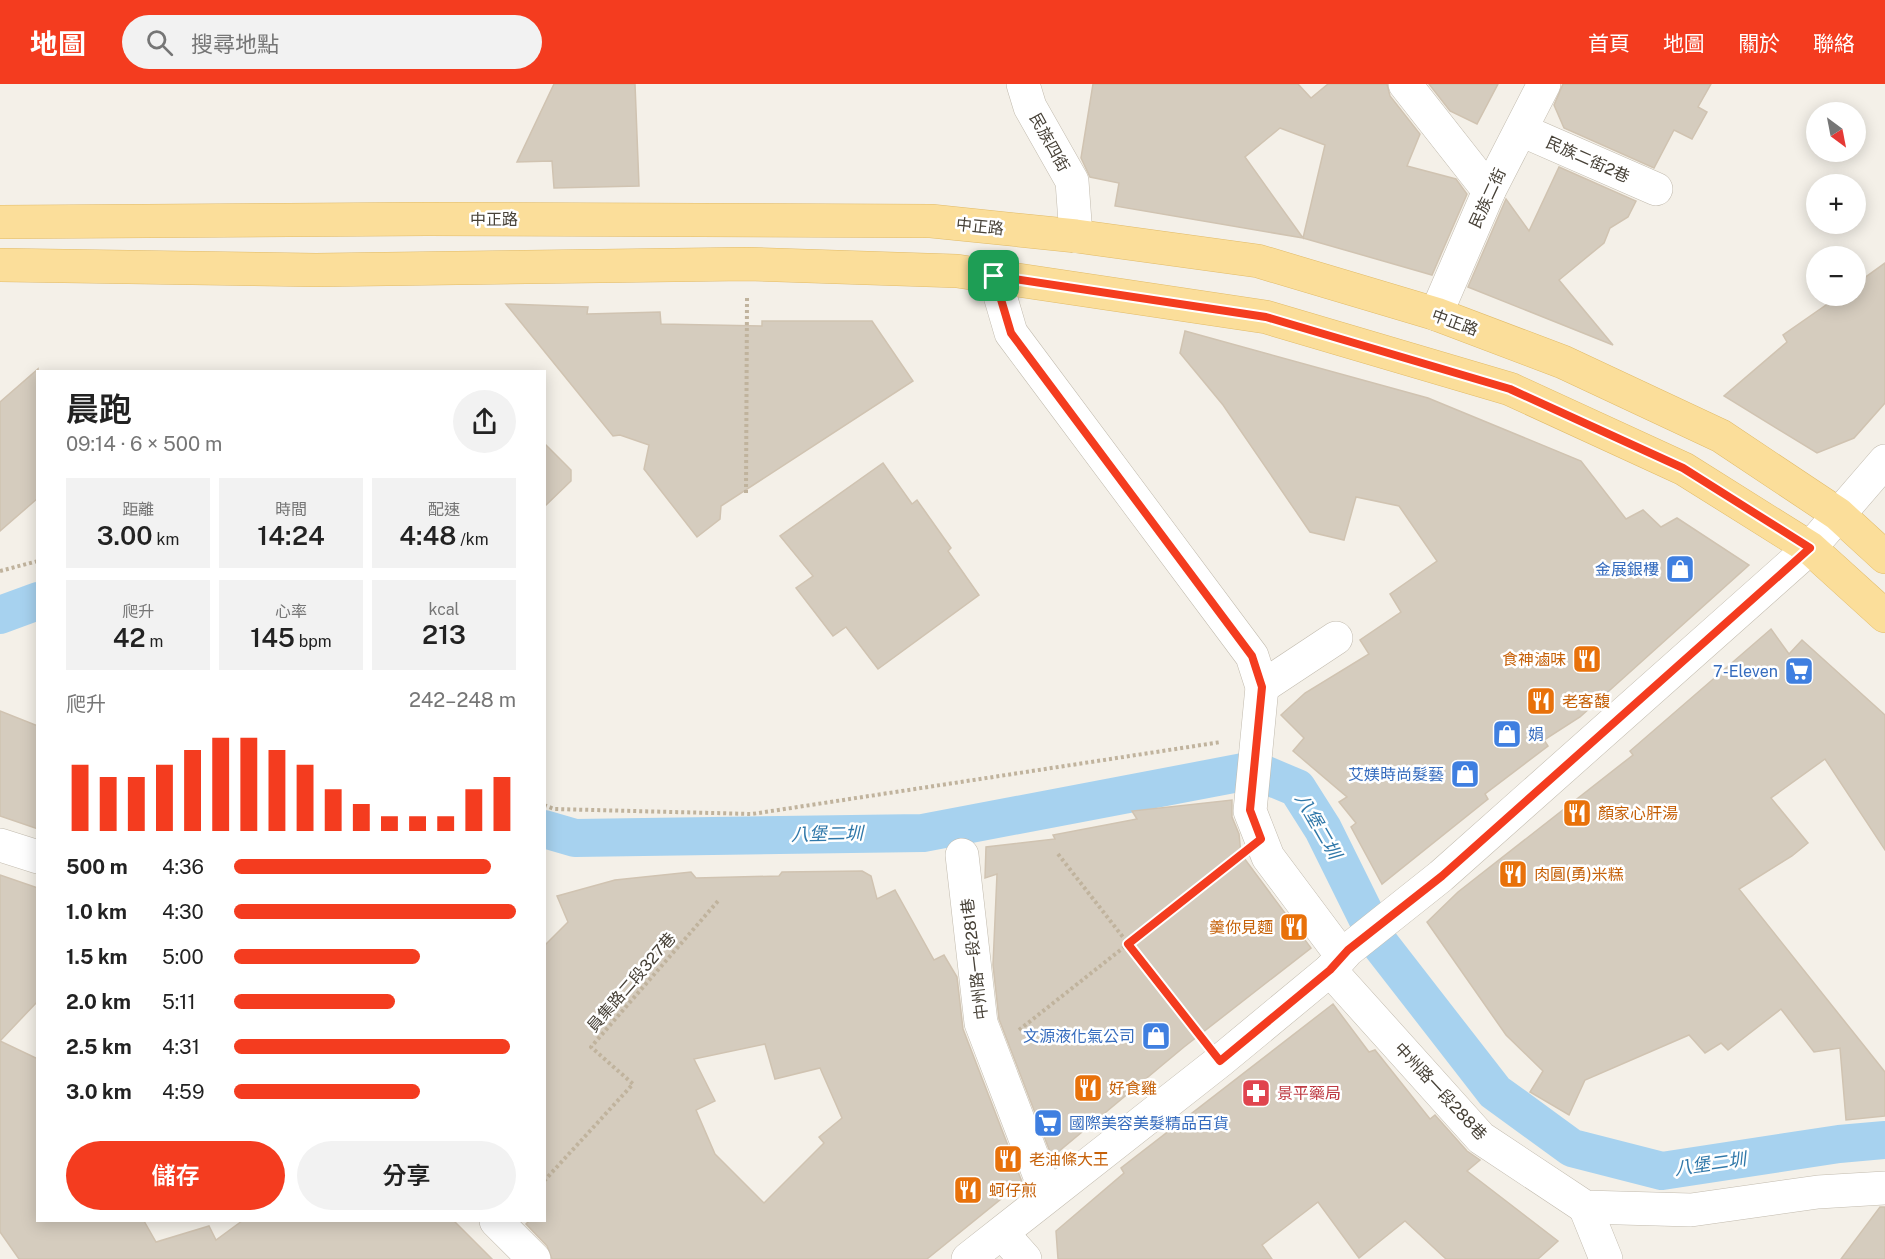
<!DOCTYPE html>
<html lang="zh-TW">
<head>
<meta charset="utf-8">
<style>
	body { margin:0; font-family:"Public Sans","Noto Sans TC",sans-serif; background:#f2f2f2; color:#222; height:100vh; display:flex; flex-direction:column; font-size:22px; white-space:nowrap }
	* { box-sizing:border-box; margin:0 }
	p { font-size:20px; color:#767676 }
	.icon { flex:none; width:33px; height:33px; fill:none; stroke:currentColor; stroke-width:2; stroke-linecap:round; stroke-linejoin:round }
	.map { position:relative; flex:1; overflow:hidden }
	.side { position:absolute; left:36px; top:286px; width:510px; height:852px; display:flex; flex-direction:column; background:#fff; border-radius:0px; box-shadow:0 3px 15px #0003 }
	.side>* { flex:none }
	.needle { width:39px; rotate:148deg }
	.fabs { position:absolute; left:1806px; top:18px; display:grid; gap:12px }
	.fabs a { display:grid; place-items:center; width:60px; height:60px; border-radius:50%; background:#fff; box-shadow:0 3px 15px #0003; font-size:30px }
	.pin { position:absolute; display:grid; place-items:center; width:51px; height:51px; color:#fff; margin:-26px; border-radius:12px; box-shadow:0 3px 9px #0006 }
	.round { display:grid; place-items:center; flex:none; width:63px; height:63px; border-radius:32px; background:#f2f2f2 }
	.summary { display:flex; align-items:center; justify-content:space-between; height:102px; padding:0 30px }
	h1 { font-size:33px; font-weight:600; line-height:45px }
	.figures { display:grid; grid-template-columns:repeat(3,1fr); gap:9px; height:102px; padding:6px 30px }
	.figures div { display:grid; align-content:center; border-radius:0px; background:#f2f2f2; text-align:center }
	.figures b { font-size:26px; font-weight:600 }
	.figures small { font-size:16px; font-weight:400 }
	.figures p { font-size:16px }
	.chart { height:168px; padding:12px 30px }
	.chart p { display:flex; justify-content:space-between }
	.chart svg { width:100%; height:108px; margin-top:6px; stroke:#f43c1f; stroke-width:6 }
	.button { display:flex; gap:12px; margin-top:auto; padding:12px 30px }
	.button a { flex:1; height:69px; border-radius:36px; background:#f43c1f; color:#fff; font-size:24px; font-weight:600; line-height:69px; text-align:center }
	.button a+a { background:#f2f2f2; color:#222 }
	ul { padding:0 30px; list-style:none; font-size:20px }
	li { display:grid; grid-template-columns:96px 72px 1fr; align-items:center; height:45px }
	li i { height:15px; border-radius:8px; background:#f43c1f }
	header { display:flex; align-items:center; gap:36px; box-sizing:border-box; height:84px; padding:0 30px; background:#f43c1f; color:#fff }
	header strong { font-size:28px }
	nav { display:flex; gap:33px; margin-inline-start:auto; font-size:21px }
	.search { width:420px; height:54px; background:#f2f2f2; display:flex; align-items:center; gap:15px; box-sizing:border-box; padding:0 21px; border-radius:33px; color:#767676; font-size:22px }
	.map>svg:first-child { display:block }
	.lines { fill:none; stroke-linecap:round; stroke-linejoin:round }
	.canal { stroke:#a7d2ef; stroke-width:38 }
	.building { fill:#d5ccbe; stroke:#d0c3b1; stroke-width:1.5; fill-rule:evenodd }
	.minor-casing { stroke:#c2bbae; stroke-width:34 }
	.major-casing { stroke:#e1bb69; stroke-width:34 }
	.path { stroke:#c0b39d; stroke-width:4; stroke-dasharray:3 3; stroke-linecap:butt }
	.minor { stroke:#fff; stroke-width:33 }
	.major { stroke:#fbde9a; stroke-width:33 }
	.route-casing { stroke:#fff; stroke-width:12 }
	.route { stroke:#f43c1f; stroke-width:8 }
	.labels { text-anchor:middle; stroke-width:5; stroke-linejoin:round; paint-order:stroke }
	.street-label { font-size:16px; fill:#474137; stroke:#fff }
	.shop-label { font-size:16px; fill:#366cbe; stroke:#fff; text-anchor:end }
	.food-label { font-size:16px; fill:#c56008; stroke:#fff; text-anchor:start }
	.health-label { font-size:16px; fill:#be3a42; stroke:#fff; text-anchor:start }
	.water-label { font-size:18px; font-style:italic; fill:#3078a9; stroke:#fff }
</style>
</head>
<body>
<header>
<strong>地圖</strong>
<div class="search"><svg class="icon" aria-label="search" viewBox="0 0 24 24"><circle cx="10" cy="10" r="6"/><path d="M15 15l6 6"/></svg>搜尋地點</div>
<nav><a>首頁</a><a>地圖</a><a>關於</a><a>聯絡</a></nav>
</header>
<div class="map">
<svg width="1885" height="1175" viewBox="0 0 1885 1175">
	<rect width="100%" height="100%" fill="#f4f0e8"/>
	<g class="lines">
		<g class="canal">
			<polyline points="0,531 38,517"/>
			<polyline points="544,745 575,754 923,749 1254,686 1297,704 1323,745 1380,860 1495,1008 1572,1064 1662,1087 1839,1060 1885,1056"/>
		</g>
	</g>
	<g class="building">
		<polygon points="554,0 635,0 639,102 554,104 552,77 517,78"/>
		<path d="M 1093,0 L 1298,0 L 1311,14 L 1328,0 L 1387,0 L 1390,12 L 1420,50 L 1407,82 L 1456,95 L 1467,110 L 1432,191 L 1303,154 L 1115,122 L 1119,99 L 1090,93 L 1081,74 ZM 1280,44 L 1325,61 L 1303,154 L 1245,73 Z"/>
		<polygon points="1429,0 1498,0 1477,40 1450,27"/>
		<polygon points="1563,0 1711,0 1698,23 1707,28 1692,55 1674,46 1654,84 1564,44 1554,21"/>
		<polygon points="1559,83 1636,117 1628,133 1610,144 1604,159 1559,196 1613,261 1468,203 1506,115 1529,147"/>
		<polygon points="1885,179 1885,319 1854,354 1817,369 1724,312 1787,258 1783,251 1839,212 1856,212 1856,200"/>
		<polygon points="506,220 588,223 587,230 660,228 661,240 762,242 762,237 872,237 913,297 721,422 720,435 697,453 644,385 649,361 620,351 613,352"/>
		<polygon points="1185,247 1428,314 1581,377 1626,435 1643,426 1661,443 1677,434 1749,481 1580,633 1544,656 1548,662 1485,710 1488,715 1382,800 1351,743 1356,739 1339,718 1347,713 1293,667 1304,654 1281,631 1305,609 1369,570 1360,556 1401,528 1390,510 1437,477 1399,422 1356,413 1344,456 1310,448 1223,321 1180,269"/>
		<polygon points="38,285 38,414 0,447 0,318"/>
		<polygon points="544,359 571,386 571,397 544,423"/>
		<polygon points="883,379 912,420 917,416 951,464 948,467 979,511 878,585 846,543 833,552 796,504 813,492 780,452"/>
		<polygon points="1771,545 1789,570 1802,556 1885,631 1885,766 1825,675 1771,714 1808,759 1792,772 1739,805 1885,988 1885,1032 1846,1036 1840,964 1814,968 1781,925 1728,966 1721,959 1705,969 1689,951 1585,996 1569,1031 1530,1008 1543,987 1506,951 1427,838 1458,808 1633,671 1630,667"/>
		<polygon points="0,627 38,642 38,745 0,732"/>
		<polygon points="1232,716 1232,733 1239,750 1241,770 1311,864 1184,963 1052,1073 999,935 993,881 997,790 985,794 986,763 1055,755 1053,751 1137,735 1132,727"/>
		<path d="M 862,787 L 871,792 L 877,815 L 895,806 L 934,876 L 944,871 L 957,893 L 963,945 L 1022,1098 L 927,1175 L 552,1175 L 547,1162 L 526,1140 L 529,1137 L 544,1137 L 544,862 L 568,838 L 557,812 L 615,796 L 691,788 L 696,794 L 779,792 L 782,788 ZM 765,960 L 775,995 L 820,984 L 842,1034 L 819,1053 L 824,1059 L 764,1119 L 715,1070 L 696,1026 L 715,1017 L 694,975 Z"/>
		<polygon points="0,791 38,804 38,917 0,957 38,975 38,1137 144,1137 156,1158 209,1142 216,1156 242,1137 454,1137 492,1175 19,1175 0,1148"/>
		<polygon points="1333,920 1369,968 1375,966 1430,1035 1435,1031 1467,1067 1480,1076 1467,1087 1558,1157 1538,1175 1446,1175 1405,1137 1359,1174 1318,1118 1262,1161 1272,1175 1058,1175 1056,1147 1124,1089 1121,1084"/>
		<polygon points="1880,1123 1885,1123 1885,1175 1841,1175"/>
	</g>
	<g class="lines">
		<g class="minor-casing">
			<g id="minor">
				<polyline points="1023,0 1030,23 1072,97 1076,152"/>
				<polyline points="1405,0 1489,107"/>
				<polyline points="1521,46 1656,105"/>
				<polyline points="994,191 1011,249 1252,572 1262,603 1250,727 1268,773 1342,872"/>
				<polyline points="1436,230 1489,107 1544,0"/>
				<polyline points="1262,603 1336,554"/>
				<polyline points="0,761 38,773"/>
				<polyline points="962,771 981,939 1047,1111"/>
				<polyline points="1330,886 1481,1054 1585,1123 1691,1126 1818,1108 1885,1104"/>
				<polyline points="1585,1123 1606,1175"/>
				<polyline points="496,1137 534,1175"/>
				<polyline points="1002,1149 1025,1175"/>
				<polyline points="968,1175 1220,977 1330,886 1348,866 1441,792 1810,464 1885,377"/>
			</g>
		</g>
		<g class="major-casing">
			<g id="major">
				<polyline points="0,138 427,135 931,137 1076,152 1258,177 1436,230 1563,278 1721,352 1838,430 1885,473"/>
				<polyline points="0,181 316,186 747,180 957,187 1266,233 1510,305 1684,385 1810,464 1885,532"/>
			</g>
		</g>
		<g class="path">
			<polyline points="746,409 747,214"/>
			<polyline points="0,487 38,477"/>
			<polyline points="544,721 554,725 752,730 1221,658"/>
			<polyline points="1058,770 1198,949"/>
			<polyline points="1019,946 1232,778"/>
			<polyline points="544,1097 633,1000 591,963 718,817"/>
		</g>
		<use href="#minor" class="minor"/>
		<use href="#major" class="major"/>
	</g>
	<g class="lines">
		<g class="route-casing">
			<polygon id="route" points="994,192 1266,233 1510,305 1683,384 1810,464 1442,792 1348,866 1330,886 1220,977 1128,860 1261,755 1250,726 1262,603 1252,572 1011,249"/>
		</g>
		<use href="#route" class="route"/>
	</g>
	<defs>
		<g id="shop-square" transform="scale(1.5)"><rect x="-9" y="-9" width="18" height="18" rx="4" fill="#3f7fe0" stroke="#fff"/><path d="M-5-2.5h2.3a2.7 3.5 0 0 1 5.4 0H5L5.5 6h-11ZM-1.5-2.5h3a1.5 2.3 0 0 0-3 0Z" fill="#fff"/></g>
		<g id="restaurant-square" transform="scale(1.5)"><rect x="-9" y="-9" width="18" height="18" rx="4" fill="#e8710a" stroke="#fff"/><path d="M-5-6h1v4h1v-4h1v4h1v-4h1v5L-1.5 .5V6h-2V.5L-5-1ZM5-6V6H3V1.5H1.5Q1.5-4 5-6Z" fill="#fff"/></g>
		<g id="supermarket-square" transform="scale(1.5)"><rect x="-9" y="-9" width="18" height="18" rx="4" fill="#3f7fe0" stroke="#fff"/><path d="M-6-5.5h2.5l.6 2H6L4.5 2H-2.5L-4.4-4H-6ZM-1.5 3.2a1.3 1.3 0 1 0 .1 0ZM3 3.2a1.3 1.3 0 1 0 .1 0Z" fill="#fff"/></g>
		<g id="pharmacy-square" transform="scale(1.5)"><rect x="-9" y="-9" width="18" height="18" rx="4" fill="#e0444e" stroke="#fff"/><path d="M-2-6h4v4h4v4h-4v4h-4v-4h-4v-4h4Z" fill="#fff"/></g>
	</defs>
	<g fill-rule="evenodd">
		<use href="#shop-square" x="1680" y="485"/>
		<use href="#restaurant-square" x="1587" y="575"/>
		<use href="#supermarket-square" x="1799" y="587"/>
		<use href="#restaurant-square" x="1541" y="617"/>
		<use href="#shop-square" x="1507" y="650"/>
		<use href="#shop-square" x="1465" y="690"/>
		<use href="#restaurant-square" x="1577" y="729"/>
		<use href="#restaurant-square" x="1513" y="790"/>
		<use href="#restaurant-square" x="1294" y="843"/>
		<use href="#shop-square" x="1156" y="952"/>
		<use href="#restaurant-square" x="1088" y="1004"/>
		<use href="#pharmacy-square" x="1256" y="1009"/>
		<use href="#supermarket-square" x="1048" y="1039"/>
		<use href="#restaurant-square" x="1008" y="1075"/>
		<use href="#restaurant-square" x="968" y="1106"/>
	</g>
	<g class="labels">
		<g class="street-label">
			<text transform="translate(1050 58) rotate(61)" y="6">民族四街</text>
			<text transform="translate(1588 75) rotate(24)" y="6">民族二街2巷</text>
			<text transform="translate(1487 114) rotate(-65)" y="6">民族二街</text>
			<text x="494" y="141">中正路</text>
			<text transform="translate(980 142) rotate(6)" y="6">中正路</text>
			<text transform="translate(1455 238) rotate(20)" y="6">中正路</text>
			<text transform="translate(974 875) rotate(-97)" y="6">中州路一段281巷</text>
			<text transform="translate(631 898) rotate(-49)" y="6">員集路二段327巷</text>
			<text transform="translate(1441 1007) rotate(47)" y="6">中州路一段288巷</text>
		</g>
		<g class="shop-label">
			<text x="1659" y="491">金展銀樓</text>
			<text x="1778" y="593">7-Eleven</text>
			<text x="1528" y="656" text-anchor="start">娟</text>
			<text x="1444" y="696">艾媄時尚髮藝</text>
			<text x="1135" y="958">文源液化氣公司</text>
			<text x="1069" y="1045" text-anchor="start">國際美容美髮精品百貨</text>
		</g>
		<g class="food-label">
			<text x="1566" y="581" text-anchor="end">食神滷味</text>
			<text x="1562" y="623">老客馥</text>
			<text x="1598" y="735">顏家心肝湯</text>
			<text x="1534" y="796">肉圓(勇)米糕</text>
			<text x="1273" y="849" text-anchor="end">羹你見麵</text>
			<text x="1109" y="1010">好食雞</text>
			<text x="1029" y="1081">老油條大王</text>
			<text x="989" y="1112">蚵仔煎</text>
		</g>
		<g class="health-label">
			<text x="1277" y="1015">景平藥局</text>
		</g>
		<g class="water-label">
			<text transform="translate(1318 742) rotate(60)" y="6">八堡二圳</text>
			<text transform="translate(827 750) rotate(-1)" y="6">八堡二圳</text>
			<text transform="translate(1710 1080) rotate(-8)" y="6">八堡二圳</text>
		</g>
	</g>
</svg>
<div class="fabs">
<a><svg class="needle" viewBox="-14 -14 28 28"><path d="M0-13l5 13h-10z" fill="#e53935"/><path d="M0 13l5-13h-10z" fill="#767676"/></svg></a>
<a>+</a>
<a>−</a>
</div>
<div class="pin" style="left:994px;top:192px;background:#1e9e55"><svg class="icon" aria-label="arrive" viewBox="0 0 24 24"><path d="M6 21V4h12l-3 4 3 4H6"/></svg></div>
<section class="side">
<div class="summary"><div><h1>晨跑</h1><p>09:14 · 6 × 500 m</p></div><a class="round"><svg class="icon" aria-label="share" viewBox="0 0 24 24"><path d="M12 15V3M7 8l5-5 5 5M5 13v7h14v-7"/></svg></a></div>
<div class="figures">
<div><p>距離</p><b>3.00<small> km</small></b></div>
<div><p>時間</p><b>14:24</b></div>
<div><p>配速</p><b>4:48<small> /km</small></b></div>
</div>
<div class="figures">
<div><p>爬升</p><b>42<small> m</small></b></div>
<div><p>心率</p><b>145<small> bpm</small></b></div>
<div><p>kcal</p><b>213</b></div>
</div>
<div class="chart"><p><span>爬升</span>242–248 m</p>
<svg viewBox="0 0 160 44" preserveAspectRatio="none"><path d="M5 44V17M15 44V22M25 44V22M35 44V17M45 44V11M55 44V6M65 44V6M75 44V11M85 44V17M95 44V27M105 44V33M115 44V38M125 44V38M135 44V38M145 44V27M155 44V22"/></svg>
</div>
<ul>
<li><b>500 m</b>4:36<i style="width:91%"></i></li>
<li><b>1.0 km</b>4:30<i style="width:100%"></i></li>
<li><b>1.5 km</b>5:00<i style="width:66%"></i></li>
<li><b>2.0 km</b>5:11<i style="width:57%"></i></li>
<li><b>2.5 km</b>4:31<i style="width:98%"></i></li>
<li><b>3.0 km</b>4:59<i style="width:66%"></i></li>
</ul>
<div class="button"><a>儲存</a><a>分享</a></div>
</section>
</div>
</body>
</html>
